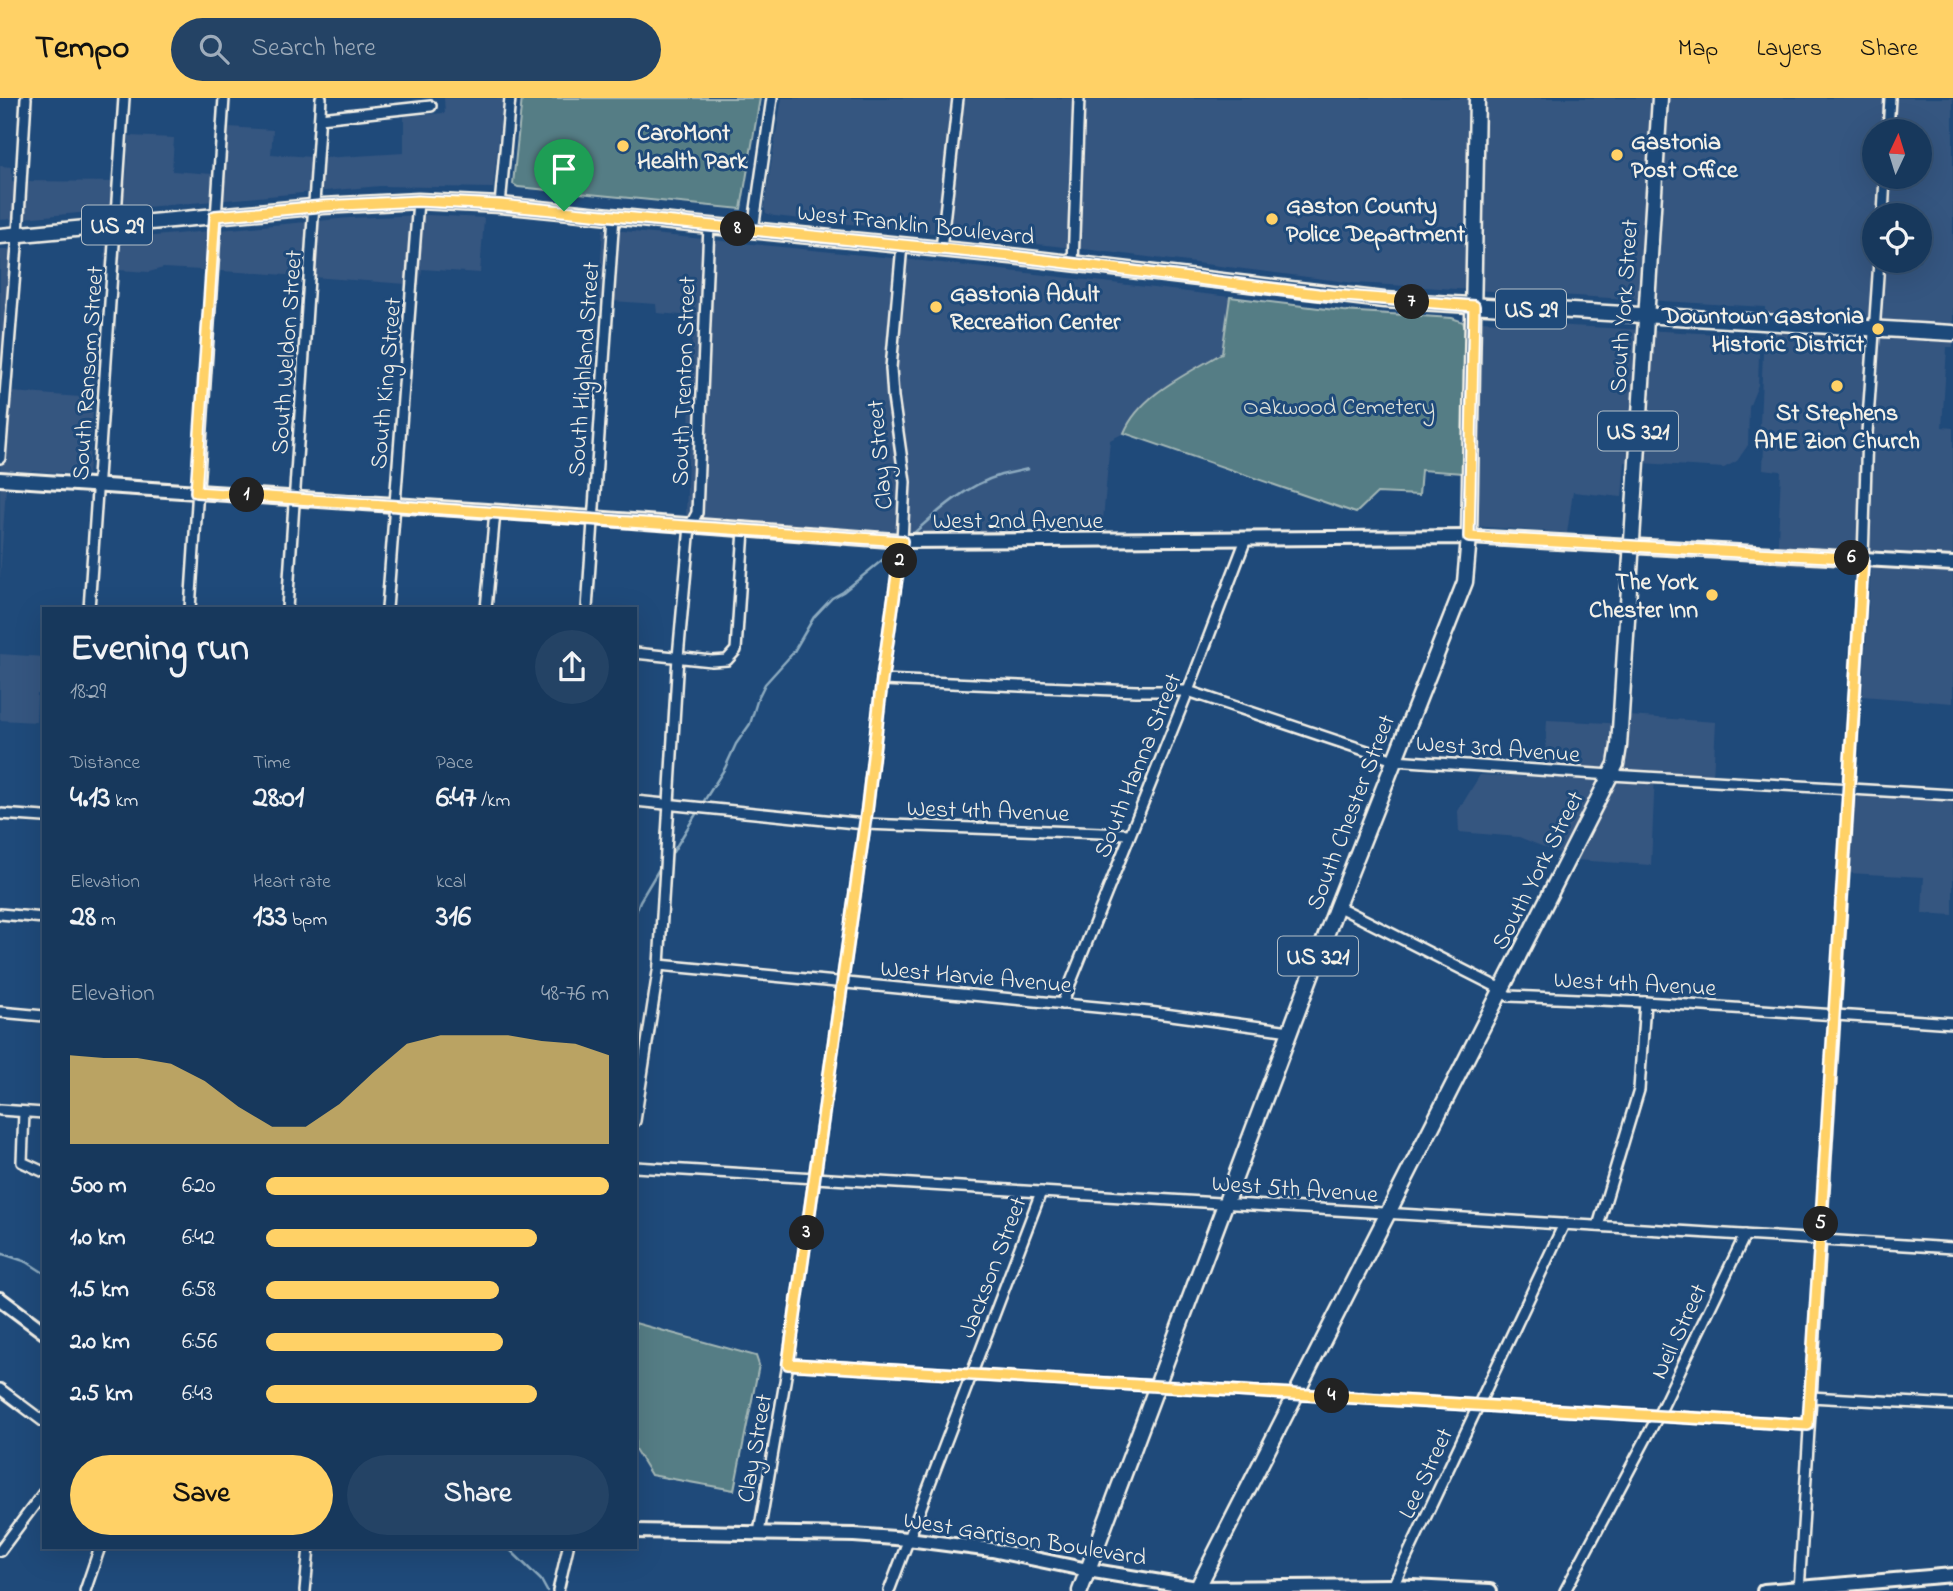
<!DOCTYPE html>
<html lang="en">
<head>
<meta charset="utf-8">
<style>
	body { margin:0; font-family:"Indie Flower",sans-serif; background:#244365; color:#f1f3f6; height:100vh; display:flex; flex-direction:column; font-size:26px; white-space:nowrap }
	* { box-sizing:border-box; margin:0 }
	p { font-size:23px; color:#9eacbb }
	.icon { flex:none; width:38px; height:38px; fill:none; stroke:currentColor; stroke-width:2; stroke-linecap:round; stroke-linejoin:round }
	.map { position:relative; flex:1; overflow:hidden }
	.details { position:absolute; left:42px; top:509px; width:595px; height:942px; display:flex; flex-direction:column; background:#17385c; border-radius:0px; box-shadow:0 7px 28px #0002,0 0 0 2px #365272 }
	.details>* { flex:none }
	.needle { width:46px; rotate:4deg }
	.buttons { position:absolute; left:1862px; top:21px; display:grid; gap:14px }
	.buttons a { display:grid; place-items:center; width:70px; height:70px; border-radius:50%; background:#17385c; box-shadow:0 7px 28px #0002,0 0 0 2px #365272; font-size:35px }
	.pin { position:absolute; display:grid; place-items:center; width:60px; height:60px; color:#fff; margin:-72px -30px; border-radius:50% 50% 50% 0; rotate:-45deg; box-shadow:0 0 7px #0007 }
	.pin .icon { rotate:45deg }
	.km { position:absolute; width:35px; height:35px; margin:-18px; border-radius:50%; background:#222; color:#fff; font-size:19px; line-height:35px; text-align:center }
	.round { display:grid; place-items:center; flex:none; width:74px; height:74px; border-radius:37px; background:#244365 }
	.overview { display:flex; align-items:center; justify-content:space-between; height:119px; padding:0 28px }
	h1 { font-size:38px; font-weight:700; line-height:52px }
	.figures { display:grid; grid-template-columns:repeat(3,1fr); gap:10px; height:119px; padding:7px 28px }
	.figures div { display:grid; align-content:center }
	.figures b { font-size:30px; font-weight:700 }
	.figures small { font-size:19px; font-weight:400 }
	.figures p { font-size:19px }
	.chart { height:196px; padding:14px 28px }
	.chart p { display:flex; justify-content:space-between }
	.chart svg { width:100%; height:126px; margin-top:7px; fill:#ffd166; opacity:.7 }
	.button { display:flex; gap:14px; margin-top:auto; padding:14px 28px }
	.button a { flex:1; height:80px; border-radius:42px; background:#ffd166; color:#111; font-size:28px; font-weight:700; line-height:80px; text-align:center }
	.button a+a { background:#244365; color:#f1f3f6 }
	ul { padding:0 28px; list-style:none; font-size:23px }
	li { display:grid; grid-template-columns:112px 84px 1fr; align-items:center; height:52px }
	li i { height:18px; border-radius:9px; background:#ffd166 }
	header { display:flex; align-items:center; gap:42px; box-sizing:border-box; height:98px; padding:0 35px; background:#ffd166; color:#111 }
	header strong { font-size:33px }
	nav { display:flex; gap:38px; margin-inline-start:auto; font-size:24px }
	.search { width:490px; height:63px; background:#244365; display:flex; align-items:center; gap:18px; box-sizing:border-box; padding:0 24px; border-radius:38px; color:#9eacbb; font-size:26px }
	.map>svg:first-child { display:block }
	.built { fill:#365680; fill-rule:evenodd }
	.green { fill:#547d85; stroke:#a4b7b6; stroke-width:2 }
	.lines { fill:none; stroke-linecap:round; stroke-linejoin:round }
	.stream { stroke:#8caabf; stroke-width:2.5 }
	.street-casing { stroke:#f4f1e8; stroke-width:14 }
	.secondary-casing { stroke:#f4f1e8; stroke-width:18 }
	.primary-casing { stroke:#f4f1e8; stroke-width:19 }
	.street { stroke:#1f4a7a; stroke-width:9 }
	.secondary { stroke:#1f4a7a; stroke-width:12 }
	.primary { stroke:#1f4a7a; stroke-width:14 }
	.route-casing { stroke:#fff; stroke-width:14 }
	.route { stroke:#ffd166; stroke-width:9 }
	.poi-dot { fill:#ffd166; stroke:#1f4a7a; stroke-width:2.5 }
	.labels { text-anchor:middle; stroke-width:6; stroke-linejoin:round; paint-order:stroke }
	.shield { fill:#1f4a7a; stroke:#b4bfc7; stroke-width:2 }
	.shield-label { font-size:23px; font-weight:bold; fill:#f4f1e8 }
	.poi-label { font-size:24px; font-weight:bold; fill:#f4f1e8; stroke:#1f4a7a; text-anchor:start }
	.street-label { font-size:24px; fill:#f4f1e8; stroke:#1f4a7a }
	.park-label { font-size:24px; fill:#dce0d9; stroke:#1f4a7a }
</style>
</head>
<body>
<header>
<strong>Tempo</strong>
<div class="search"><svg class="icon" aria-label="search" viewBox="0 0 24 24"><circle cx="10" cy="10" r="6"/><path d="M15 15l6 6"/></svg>Search here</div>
<nav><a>Map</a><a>Layers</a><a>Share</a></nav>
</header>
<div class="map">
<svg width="1953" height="1493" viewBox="0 0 1953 1493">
	<rect width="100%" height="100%" fill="#1f4a7a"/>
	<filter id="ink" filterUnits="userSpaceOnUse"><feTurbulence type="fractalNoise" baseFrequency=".0143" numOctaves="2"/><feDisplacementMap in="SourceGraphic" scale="14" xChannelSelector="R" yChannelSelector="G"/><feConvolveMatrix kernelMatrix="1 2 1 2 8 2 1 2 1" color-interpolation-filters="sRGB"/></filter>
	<g filter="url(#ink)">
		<g class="built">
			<polygon points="444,0 503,0 493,90 380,88 0,122 0,68 12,69 12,83 126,84 129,38 174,40 172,73 226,77 229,29 273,32 271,56 324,60 404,55 404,18 445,15"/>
			<path d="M 782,0 L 1953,0 L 1953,249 L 1947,249 L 1942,329 L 1953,330 L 1953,605 L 1862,598 L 1871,470 L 1777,467 L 1781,373 L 1763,371 L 1764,349 L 1759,349 L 1765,209 L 1355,185 L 1084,151 L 774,118 L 766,115 L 764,108 ZM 1874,33 L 1920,33 L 1920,79 L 1874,79 ZM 1874,117 L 1920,117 L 1920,163 L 1874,163 Z"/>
			<polygon points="426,117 484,120 480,175 422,171 420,187 259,175 163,170 149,174 104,171 106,143 122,141 350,120"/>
			<polygon points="603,131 942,165 1230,199 1222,255 1157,296 1127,328 1124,335 1110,342 1102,434 913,434 686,419 693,218 657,215 656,206 598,202"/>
			<polygon points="24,151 12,294 94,300 88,376 7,372 0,481 0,152"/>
			<polygon points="1481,223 1754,238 1759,255 1758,287 1749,309 1748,347 1737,363 1724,370 1625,364 1622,399 1573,394 1567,435 1473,428"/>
			<polygon points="0,556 44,559 41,596 37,596 36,624 0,622"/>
			<polygon points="1629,618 1716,624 1713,679 1655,675 1651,767 1576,762 1519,739 1459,734 1458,713 1480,677 1544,679 1547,622 1628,626"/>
			<polygon points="1861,696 1953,702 1953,817 1922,815 1924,779 1848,775 1853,703"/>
		</g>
		<g class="green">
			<polygon points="522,0 760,0 741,111 518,89 513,86"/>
			<path d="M 1230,199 L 1343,213 L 1452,220 L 1463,224 L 1466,234 L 1463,375 L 1421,372 L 1419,397 L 1377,395 L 1356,415 L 1124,335 C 1140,296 1188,276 1222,255 Z"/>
			<polygon points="635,1225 756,1258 759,1267 734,1392 651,1377 635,1351"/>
		</g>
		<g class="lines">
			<g class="stream">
				<path d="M 914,435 C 939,412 967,387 1001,377 C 1010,375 1019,373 1028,371"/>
				<polyline points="704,703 725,670 736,646 750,626 758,600 765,586 793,555 814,519 832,500 843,494 891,455"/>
				<polyline points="673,754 696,716"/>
				<polyline points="635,816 640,803 659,771"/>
				<polyline points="0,1155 27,1164 44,1175"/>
				<polyline points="507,1449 541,1482 547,1493"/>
			</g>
			<g class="street-casing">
				<g id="street">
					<polyline points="320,20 431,8"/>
					<polyline points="1888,33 1890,0"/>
					<polyline points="500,107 510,0"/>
					<polyline points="1883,117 1885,79"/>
					<polyline points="753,132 772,0"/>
					<polyline points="941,151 958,0"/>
					<polyline points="1073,166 1079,0"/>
					<polyline points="0,360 18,136 26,0"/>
					<polyline points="89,511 124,0"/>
					<polyline points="190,511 224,0"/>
					<polyline points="287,511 321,0"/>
					<polyline points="387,511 418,103"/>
					<polyline points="486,511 495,414"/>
					<polyline points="587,511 614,118"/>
					<polyline points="635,555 712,563 727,562 736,552 744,432"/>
					<polyline points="882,582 1136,593 1188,593 1394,662 1611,677 1953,697"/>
					<polyline points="635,703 865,726 1129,736"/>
					<polyline points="0,716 44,719"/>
					<polyline points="1337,808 1495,888 1500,894 1509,898 1645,904 1953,925"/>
					<polyline points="0,816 44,820"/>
					<polyline points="659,867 1149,914 1290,933"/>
					<polyline points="1062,906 1188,593 1246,441"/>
					<polyline points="0,914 44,918"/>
					<polyline points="0,1012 44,1015"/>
					<polyline points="24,1014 22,1064 44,1074"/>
					<polyline points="635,1023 659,867 678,559 690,428 697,415 709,128"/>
					<polyline points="635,1069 1953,1150"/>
					<polyline points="1598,1128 1639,992 1645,904"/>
					<polyline points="788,1266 1808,1327"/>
					<polyline points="0,1291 44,1324"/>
					<polyline points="1810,1299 1953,1307"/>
					<polyline points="759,1435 788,1266 867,711 882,582 902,443 905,384 893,299 891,270 902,147"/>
					<polyline points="0,1453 44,1394"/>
					<polyline points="1393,1488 1564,1126"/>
					<polyline points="85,1493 100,1449"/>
					<polyline points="305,1493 309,1449"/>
					<polyline points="558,1493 568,1449"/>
					<polyline points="889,1493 1041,1094"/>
					<polyline points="1565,1493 1658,1318 1745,1137"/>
					<polyline points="1799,1493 1863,461 1867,335 1879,163"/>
				</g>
			</g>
			<g class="secondary-casing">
				<g id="secondary">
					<polyline points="0,381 592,420 902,443 1469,439 1953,466"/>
					<polyline points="0,1201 44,1234"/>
					<polyline points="635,1433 854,1437 908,1441 992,1452 1088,1472 1197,1490 1393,1488 1490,1493"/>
					<polyline points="1764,1493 1953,1477"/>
				</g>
			</g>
			<g class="primary-casing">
				<g id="primary">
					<polyline points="0,138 323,108 418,103 500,107 1011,158 1384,202 1953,235"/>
					<polyline points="1080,1493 1337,808 1465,484 1469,439 1477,0"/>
					<polyline points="1196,1493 1616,666 1619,648 1660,0"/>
				</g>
			</g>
			<use href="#street" class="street"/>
			<use href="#secondary" class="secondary"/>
			<use href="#primary" class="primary"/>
		</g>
	</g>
	<g class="lines" filter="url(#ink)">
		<g class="route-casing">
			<polygon id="route" points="418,103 500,107 614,118 1011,158 1318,196 1474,208 1469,439 1863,461 1808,1327 788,1266 867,711 882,582 902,443 196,394 215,118 323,108"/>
		</g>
		<use href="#route" class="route"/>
	</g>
	<g class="poi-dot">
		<circle cx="623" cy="48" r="7"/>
		<circle cx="1617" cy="57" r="7"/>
		<circle cx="1272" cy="121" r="7"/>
		<circle cx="936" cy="209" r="7"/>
		<circle cx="1878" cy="231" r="7"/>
		<circle cx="1837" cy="288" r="7"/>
		<circle cx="1712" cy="497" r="7"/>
	</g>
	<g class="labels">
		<g class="shield">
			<rect x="82" y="107.5" width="70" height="39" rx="5"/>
			<rect x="1496" y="191.5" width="70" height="39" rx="5"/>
			<rect x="1598" y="313.5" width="80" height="39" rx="5"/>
			<rect x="1278" y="838.5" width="80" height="39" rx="5"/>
		</g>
		<g class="shield-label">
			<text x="117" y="135">US 29</text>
			<text x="1531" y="219">US 29</text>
			<text x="1638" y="341">US 321</text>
			<text x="1318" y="866">US 321</text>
		</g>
		<g class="poi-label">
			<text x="637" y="42">CaroMont<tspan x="637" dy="28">Health Park</tspan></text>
			<text x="1631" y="51">Gastonia<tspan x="1631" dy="28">Post Office</tspan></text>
			<text x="1286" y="115">Gaston County<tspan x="1286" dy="28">Police Department</tspan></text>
			<text x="950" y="203">Gastonia Adult<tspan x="950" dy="28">Recreation Center</tspan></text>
			<text x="1864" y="225" text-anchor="end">Downtown Gastonia<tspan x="1864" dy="28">Historic District</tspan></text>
			<text x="1837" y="322" text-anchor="middle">St Stephens<tspan x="1837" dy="28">AME Zion Church</tspan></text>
			<text x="1698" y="491" text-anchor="end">The York<tspan x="1698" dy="28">Chester Inn</tspan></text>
		</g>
		<g class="street-label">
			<text transform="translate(916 126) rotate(6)" y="8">West Franklin Boulevard</text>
			<text transform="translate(1623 208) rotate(-86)" y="8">South York Street</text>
			<text transform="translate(286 254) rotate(-86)" y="8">South Weldon Street</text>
			<text transform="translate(583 271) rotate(-86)" y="8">South Highland Street</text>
			<text transform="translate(87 275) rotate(-86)" y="8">South Ransom Street</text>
			<text transform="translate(683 283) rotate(-88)" y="8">South Trenton Street</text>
			<text transform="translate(385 285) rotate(-85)" y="8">South King Street</text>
			<text transform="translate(879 357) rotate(-95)" y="8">Clay Street</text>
			<text x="1018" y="430">West 2nd Avenue</text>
			<text transform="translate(1498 650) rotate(4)" y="8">West 3rd Avenue</text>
			<text transform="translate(1137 667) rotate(-68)" y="8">South Hanna Street</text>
			<text transform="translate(988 712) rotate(2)" y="8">West 4th Avenue</text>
			<text transform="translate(1350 714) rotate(-69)" y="8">South Chester Street</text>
			<text transform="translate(1537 772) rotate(-63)" y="8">South York Street</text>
			<text transform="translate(976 878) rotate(5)" y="8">West Harvie Avenue</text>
			<text transform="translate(1635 885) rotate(3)" y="8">West 4th Avenue</text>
			<text transform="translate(1295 1090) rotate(4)" y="8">West 5th Avenue</text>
			<text transform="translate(992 1169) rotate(-69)" y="8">Jackson Street</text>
			<text transform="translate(1678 1233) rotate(-65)" y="8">Neil Street</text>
			<text transform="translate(754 1350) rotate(-80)" y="8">Clay Street</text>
			<text transform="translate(1425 1375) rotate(-65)" y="8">Lee Street</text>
			<text transform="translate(1025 1440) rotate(9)" y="8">West Garrison Boulevard</text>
		</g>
		<g class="park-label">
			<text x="1339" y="316">Oakwood Cemetery</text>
		</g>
	</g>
</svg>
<div class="buttons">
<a><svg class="needle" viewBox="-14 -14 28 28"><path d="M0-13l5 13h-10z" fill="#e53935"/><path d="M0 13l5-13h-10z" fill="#9eacbb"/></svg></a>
<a><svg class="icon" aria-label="locate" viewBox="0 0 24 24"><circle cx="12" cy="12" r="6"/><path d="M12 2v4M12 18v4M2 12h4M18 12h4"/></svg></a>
</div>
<div class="pin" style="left:564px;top:113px;background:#1e9e55"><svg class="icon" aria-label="arrive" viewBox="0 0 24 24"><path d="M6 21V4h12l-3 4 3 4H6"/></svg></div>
<b class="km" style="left:247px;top:397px">1</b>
<b class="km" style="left:900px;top:463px">2</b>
<b class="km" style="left:807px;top:1135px">3</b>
<b class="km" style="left:1332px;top:1298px">4</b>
<b class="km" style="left:1821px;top:1126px">5</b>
<b class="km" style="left:1852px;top:460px">6</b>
<b class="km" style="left:1412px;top:204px">7</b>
<b class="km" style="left:738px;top:131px">8</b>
<section class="details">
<div class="overview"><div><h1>Evening run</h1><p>18:29</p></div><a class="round"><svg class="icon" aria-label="share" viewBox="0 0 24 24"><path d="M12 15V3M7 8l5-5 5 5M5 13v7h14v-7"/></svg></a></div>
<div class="figures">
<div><p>Distance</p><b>4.13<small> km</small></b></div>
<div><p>Time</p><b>28:01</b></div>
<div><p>Pace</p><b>6:47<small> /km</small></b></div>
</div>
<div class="figures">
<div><p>Elevation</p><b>28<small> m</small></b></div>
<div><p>Heart rate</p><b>133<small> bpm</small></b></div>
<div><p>kcal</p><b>316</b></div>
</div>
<div class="chart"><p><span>Elevation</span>48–76 m</p>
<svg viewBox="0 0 160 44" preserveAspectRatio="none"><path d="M0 44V13L10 14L20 14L30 16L40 22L50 31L60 38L70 38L80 30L90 19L100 9L110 6L120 6L130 6L140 8L150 9L160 13V44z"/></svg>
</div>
<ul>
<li><b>500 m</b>6:20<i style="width:100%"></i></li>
<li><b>1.0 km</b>6:42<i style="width:79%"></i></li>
<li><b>1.5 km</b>6:58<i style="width:68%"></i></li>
<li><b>2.0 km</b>6:56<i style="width:69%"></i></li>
<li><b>2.5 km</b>6:43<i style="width:79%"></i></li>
</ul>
<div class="button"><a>Save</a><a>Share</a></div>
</section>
</div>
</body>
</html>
